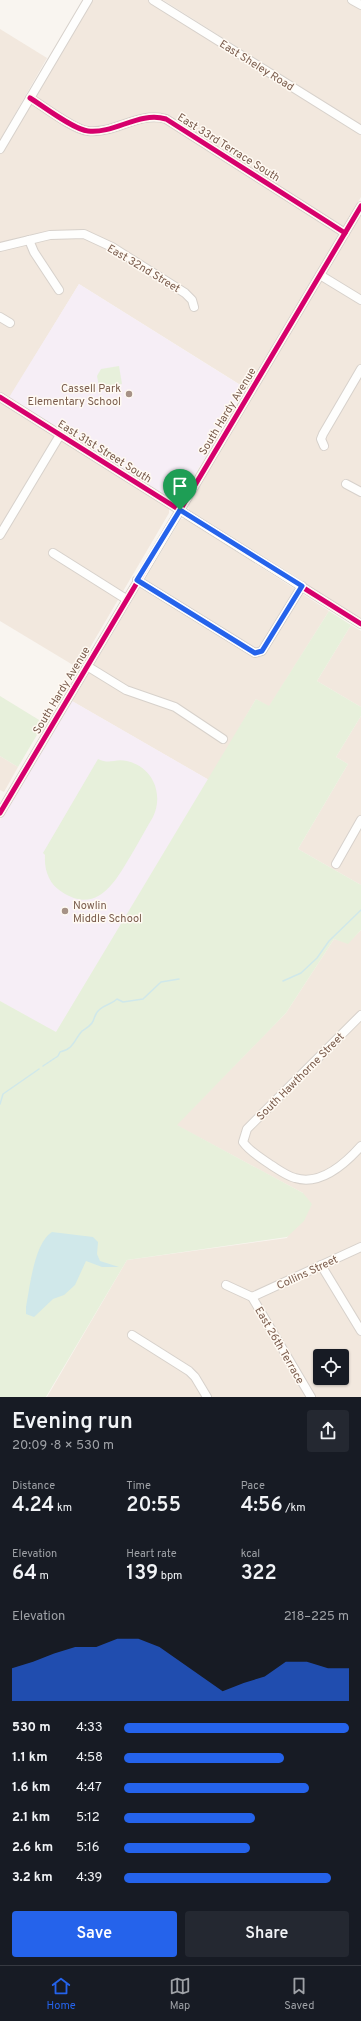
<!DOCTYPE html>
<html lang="en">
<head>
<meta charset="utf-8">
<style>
	body { margin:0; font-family:Overpass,sans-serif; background:#242831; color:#f1f3f6; height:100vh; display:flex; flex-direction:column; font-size:15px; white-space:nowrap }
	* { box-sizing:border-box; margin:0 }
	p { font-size:13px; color:#9ea1a6 }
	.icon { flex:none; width:22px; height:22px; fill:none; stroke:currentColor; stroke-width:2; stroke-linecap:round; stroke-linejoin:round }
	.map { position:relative; height:1397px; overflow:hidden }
	.details { display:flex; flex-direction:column; background:#171b24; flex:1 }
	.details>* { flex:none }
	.tools { position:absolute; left:313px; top:1349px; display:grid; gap:8px }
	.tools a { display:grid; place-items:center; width:36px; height:36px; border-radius:4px; background:#171b24; box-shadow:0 1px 3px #0004; font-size:20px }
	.pin { position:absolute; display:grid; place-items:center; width:34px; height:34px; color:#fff; margin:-41px -17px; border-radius:50% 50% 50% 0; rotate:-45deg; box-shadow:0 0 4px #0007 }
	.pin .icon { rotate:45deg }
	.round { display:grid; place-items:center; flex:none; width:42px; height:42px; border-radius:4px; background:#242831 }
	.overview { display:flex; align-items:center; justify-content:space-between; height:68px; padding:0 12px }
	h1 { font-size:22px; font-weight:600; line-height:30px }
	.figures { display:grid; grid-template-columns:repeat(3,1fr); gap:6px; height:68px; padding:4px 12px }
	.figures div { display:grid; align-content:center }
	.figures b { font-size:20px; font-weight:600 }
	.figures small { font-size:11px; font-weight:400 }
	.figures p { font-size:11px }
	.chart { height:112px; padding:8px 12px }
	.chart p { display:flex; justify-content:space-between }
	.chart svg { width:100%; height:72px; margin-top:4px; fill:#2563eb; opacity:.7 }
	.button { display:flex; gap:8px; margin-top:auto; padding:8px 12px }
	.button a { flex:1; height:46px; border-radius:4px; background:#2563eb; color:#fff; font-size:16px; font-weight:600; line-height:46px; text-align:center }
	.button a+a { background:#242831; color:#f1f3f6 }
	ul { padding:0 12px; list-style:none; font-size:13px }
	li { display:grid; grid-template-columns:64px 48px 1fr; align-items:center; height:30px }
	li i { height:10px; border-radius:5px; background:#2563eb }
	.tab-bar { display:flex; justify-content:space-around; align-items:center; height:56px; border-top:1px solid #363941; background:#171b24; font-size:11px; color:#9ea1a6 }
	.tab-bar a { display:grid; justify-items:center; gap:2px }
	.tab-bar .current { color:#2563eb }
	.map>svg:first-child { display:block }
	.residential { fill:#f2e8de; fill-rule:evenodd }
	.education { fill:#f6eef6 }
	.green { fill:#e7f0db }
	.water { fill:#d0e8ea }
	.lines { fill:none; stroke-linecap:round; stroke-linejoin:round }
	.stream { stroke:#d0e8ea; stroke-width:1.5 }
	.minor-casing { stroke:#d7d1cb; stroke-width:10 }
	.minor { stroke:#fefefd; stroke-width:8 }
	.cycleway-casing { stroke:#fffaf3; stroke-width:8 }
	.cycleway { stroke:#d6006c; stroke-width:5 }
	.route-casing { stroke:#fff; stroke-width:8 }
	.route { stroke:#2563eb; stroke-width:5 }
	.poi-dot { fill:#a69286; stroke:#fffaf3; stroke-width:1.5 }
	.labels { text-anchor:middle; stroke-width:3; stroke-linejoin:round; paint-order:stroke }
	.street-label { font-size:11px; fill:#7a5c4d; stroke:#fffaf3 }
	.poi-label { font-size:11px; fill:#7a5c4d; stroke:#fffaf3; text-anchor:end }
</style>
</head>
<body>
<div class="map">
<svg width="361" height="1397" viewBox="0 0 361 1397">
	<rect width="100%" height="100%" fill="#f9f5f0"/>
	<g class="residential">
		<polygon points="91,0 149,0 361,135 361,197 247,389 79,284 10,397 0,392 0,154"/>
		<polygon points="163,0 361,0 361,125"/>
		<polygon points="0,29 47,58 0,140"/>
		<polygon points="361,211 361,619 189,511 188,505"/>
		<polygon points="0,402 169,508 169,513 78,668 0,621"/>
		<polygon points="181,519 186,519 329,611 269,707 256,699 209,780 72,701"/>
		<polygon points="351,625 361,631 361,707 317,681"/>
		<polygon points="361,716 361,885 298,849 348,764 336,757"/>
		<polygon points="0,756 18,767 4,792 0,790"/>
		<path d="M 361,930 L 361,1397 L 47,1397 L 127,1260 L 287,1238 L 303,1193 L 176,1125 L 286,1013 L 334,939 L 348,943 ZM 320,1356 L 342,1356 L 342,1378 L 320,1378 Z"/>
	</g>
	<g class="education">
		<polygon points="79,284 248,390 180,497 182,499 180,503 175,503 8,399"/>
		<polygon points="72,701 209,780 56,1033 0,1001 0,821"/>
	</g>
	<g class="green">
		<polygon points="119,366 122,384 99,387 97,376 101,369"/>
		<polygon points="329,611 351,625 317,681 361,707 361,716 336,757 348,764 298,849 361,885 361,930 348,944 334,939 286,1013 177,1125 303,1193 312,1204 304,1221 287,1237 127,1260 46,1397 0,1397 0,1001 56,1032 256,699 269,706"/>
		<polygon points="0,696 44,723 18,767 0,756"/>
		<path d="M 98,759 C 111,765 114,758 127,761 C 153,767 164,794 153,817 C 145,830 138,844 130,857 C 115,882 97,915 62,892 C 49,884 44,870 45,855 L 43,853 Z"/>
	</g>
	<path class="water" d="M 52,1232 L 93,1237 L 98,1242 L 97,1254 L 100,1261 L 119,1267 L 102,1267 L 86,1261 L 75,1285 L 64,1295 L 53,1299 L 34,1317 L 26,1314 L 26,1307 C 30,1287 34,1243 52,1232 Z"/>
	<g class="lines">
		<g class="stream">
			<polyline points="283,981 301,973 317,958 329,941 361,910"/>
			<path d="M 43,1066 L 58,1056 L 60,1052 C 74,1049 74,1040 82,1031 C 85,1029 89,1027 92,1023 C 95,1019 94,1014 99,1010 C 105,1004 111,1005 117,999 L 123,1002 L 143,999 L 161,982 L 179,979"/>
			<polyline points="0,1104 3,1094 39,1069"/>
		</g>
		<g class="minor-casing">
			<g id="minor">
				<polyline points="153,0 361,130"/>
				<polyline points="352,0 361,5"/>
				<path d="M 30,98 C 43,106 74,130 88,131 C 115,134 139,111 166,119 L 345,233"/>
				<polyline points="0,149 88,0"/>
				<polyline points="29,240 34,252 59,290"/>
				<polyline points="0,247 50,235 84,234 112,247 185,293 192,300 194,307"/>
				<polyline points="320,275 361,300"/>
				<polyline points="0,317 10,323"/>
				<polyline points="0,397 361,624"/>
				<polyline points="324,446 321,439 323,434 361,369"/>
				<polyline points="346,484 361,492"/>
				<polyline points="0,535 60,435"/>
				<polyline points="53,553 126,599"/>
				<polyline points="137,580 255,653 262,651 302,586"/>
				<polyline points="87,666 126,690 175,707 223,739"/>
				<polyline points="0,813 361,206"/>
				<polyline points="336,864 361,820"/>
				<path d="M 361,1015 L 247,1129 L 243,1142 C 250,1152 261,1158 271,1165 C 279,1170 287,1176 295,1178 C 321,1186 345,1164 361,1146"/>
				<polyline points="321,1265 361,1331"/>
				<polyline points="226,1285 252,1297 311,1397"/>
				<polyline points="252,1297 361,1247"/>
				<polyline points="132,1335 189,1371 195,1377 207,1397"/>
			</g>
		</g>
		<use href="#minor" class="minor"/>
		<g class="cycleway-casing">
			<g id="cycleway">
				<path d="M 30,98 C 43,106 74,130 88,131 C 115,134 139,111 166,119 L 345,233"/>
				<polyline points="0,397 361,624"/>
				<polyline points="0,813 361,206"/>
			</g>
		</g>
		<use href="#cycleway" class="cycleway"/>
	</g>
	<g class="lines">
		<g class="route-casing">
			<polygon id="route" points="180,510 302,586 262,651 255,653 137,580"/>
		</g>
		<use href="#route" class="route"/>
	</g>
	<g class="poi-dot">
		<circle cx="129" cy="394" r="4"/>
		<circle cx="65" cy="911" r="4"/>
	</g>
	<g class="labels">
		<g class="street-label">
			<text transform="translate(257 65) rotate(32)" y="4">East Sheley Road</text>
			<text transform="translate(229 147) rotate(32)" y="4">East 33rd Terrace South</text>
			<text transform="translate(144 268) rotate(31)" y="4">East 32nd Street</text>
			<text transform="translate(227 411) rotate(-59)" y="4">South Hardy Avenue</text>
			<text transform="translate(105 451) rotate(32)" y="4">East 31st Street South</text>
			<text transform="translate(61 690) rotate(-59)" y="4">South Hardy Avenue</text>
			<text transform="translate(300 1076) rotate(-45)" y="4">South Hawthorne Street</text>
			<text transform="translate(307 1272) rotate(-25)" y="4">Collins Street</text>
			<text transform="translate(280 1345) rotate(60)" y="4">East 26th Terrace</text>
		</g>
		<g class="poi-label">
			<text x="121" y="392">Cassell Park<tspan x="121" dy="13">Elementary School</tspan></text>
			<text x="73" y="909" text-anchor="start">Nowlin<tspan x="73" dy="13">Middle School</tspan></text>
		</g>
	</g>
</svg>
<div class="tools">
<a><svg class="icon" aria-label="locate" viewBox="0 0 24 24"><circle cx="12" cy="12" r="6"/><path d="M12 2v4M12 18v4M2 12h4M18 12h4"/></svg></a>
</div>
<div class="pin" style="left:180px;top:510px;background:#1e9e55"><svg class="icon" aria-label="arrive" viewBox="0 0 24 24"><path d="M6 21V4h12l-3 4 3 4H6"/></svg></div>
</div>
<section class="details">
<div class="overview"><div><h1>Evening run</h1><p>20:09 · 8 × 530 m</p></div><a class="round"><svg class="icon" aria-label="share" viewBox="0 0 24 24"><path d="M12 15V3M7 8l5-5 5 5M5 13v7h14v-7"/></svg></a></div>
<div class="figures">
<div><p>Distance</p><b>4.24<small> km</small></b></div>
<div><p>Time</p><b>20:55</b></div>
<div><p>Pace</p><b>4:56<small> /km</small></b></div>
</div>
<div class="figures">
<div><p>Elevation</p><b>64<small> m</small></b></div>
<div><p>Heart rate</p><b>139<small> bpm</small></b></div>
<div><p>kcal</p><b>322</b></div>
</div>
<div class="chart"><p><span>Elevation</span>218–225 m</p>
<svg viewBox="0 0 160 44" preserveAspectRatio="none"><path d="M0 44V24L10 20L20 15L30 11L40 11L50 6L60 6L70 11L80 20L90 29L100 38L110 33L120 29L130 20L140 20L150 24L160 24V44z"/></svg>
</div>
<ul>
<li><b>530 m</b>4:33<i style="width:100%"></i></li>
<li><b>1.1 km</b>4:58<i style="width:71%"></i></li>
<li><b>1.6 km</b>4:47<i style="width:82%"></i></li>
<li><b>2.1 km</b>5:12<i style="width:58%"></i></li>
<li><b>2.6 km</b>5:16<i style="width:56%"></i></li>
<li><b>3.2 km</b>4:39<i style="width:92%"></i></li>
</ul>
<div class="button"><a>Save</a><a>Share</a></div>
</section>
<nav class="tab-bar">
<a class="current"><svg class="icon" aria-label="home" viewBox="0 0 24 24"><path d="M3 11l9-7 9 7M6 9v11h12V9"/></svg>Home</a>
<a><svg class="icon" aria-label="map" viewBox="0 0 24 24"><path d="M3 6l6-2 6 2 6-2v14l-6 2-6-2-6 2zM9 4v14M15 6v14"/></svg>Map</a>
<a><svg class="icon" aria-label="saved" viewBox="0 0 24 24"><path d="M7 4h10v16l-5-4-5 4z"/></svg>Saved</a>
</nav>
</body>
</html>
